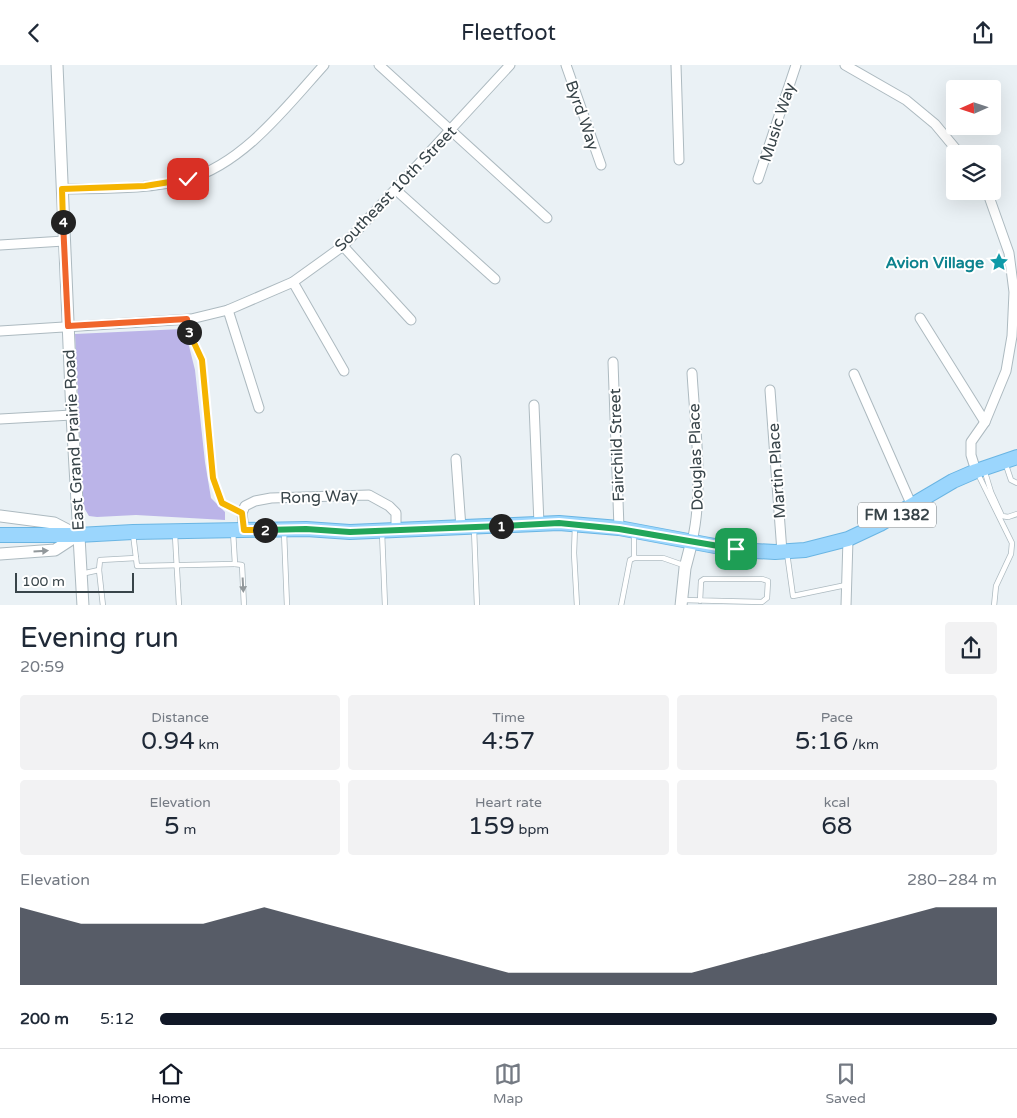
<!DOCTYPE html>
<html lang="en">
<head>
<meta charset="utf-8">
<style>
	body { margin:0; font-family:"Varela Round",sans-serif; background:#f2f2f3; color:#1f2937; height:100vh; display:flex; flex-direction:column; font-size:19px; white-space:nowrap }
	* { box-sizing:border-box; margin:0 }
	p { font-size:16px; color:#747a83 }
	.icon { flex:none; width:28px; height:28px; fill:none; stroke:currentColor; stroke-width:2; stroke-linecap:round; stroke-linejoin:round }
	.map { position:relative; height:540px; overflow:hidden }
	.drawer { display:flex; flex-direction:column; background:#fff; flex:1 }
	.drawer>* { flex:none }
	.needle { width:32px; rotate:267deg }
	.buttons { position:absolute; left:946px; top:15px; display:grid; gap:10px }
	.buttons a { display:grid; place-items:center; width:55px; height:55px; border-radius:5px; background:#fff; box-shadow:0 5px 20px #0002; font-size:25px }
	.scale { position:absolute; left:15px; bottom:12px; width:119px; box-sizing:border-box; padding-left:5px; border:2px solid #384449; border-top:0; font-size:14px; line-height:18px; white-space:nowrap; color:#384449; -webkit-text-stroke:4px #fff; paint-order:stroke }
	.pin { position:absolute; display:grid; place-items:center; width:42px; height:42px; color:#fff; margin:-21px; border-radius:10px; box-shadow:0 2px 8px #0006 }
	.km { position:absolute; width:25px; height:25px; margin:-12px; border-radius:50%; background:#222; color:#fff; font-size:14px; line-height:25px; text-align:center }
	.round { display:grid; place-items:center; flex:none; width:52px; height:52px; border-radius:5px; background:#f2f2f3 }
	.head { display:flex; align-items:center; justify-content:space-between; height:85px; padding:0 20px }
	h1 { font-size:28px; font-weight:600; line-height:38px }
	.figures { display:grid; grid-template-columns:repeat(3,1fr); gap:8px; height:85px; padding:5px 20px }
	.figures div { display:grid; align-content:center; border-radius:5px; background:#f2f2f3; text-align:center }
	.figures b { font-size:25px; font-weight:600 }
	.figures small { font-size:14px; font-weight:400 }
	.figures p { font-size:14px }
	.chart { height:140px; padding:10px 20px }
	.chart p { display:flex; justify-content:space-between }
	.chart svg { width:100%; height:90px; margin-top:5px; fill:#111827; opacity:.7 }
	ul { padding:0 20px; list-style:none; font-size:16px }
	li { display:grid; grid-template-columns:80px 60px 1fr; align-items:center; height:38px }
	li i { height:12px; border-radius:6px; background:#111827 }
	header { display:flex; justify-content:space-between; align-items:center; height:65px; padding:0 20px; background:#fff; font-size:22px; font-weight:600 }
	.tab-bar { display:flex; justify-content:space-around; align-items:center; height:70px; border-top:1px solid #e0e1e3; background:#fff; font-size:14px; color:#747a83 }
	.tab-bar a { display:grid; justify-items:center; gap:2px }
	.tab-bar .current { color:#111827 }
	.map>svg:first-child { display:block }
	.green { fill:#bbb4e8 }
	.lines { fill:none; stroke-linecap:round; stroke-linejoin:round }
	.service-casing { stroke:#adbac0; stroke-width:6 }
	.minor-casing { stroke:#adbac0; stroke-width:11 }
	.tertiary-casing { stroke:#adbac0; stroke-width:13 }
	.primary-casing { stroke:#6ab5e3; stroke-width:16 }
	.path { stroke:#9eb6c2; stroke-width:1; stroke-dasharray:2.5 2.5; stroke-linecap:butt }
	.service { stroke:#fff; stroke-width:4.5 }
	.minor { stroke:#fff; stroke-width:9 }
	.tertiary { stroke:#fff; stroke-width:11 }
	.primary { stroke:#9bd6fd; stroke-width:14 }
	.oneway { fill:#92989b }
	.split-1-casing { stroke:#fff; stroke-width:10 }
	.split-2-casing { stroke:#fff; stroke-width:10 }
	.split-3-casing { stroke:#fff; stroke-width:10 }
	.split-4-casing { stroke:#fff; stroke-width:10 }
	.split-5-casing { stroke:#fff; stroke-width:10 }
	.split-1 { stroke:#22a559; stroke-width:6 }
	.split-2 { stroke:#22a559; stroke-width:6 }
	.split-3 { stroke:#f5b400; stroke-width:6 }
	.split-4 { stroke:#f0652b; stroke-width:6 }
	.split-5 { stroke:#f5b400; stroke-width:6 }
	.labels { text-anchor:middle; stroke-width:4; stroke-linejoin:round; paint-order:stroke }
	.shield { fill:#fff; stroke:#747c80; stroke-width:1 }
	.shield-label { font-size:15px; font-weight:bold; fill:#384449 }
	.street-label { font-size:16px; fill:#384449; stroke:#fff }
	.culture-label { font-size:16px; font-weight:bold; fill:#0d838f; stroke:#fff; text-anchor:end }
</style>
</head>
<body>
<header><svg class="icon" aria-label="back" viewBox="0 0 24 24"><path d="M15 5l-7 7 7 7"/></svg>Fleetfoot<svg class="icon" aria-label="share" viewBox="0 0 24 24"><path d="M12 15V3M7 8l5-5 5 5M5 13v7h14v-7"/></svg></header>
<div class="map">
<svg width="1017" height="541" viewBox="0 0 1017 541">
	<rect width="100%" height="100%" fill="#eaf1f5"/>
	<polygon class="green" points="182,264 189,281 195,305 205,397 211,433 225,447 225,455 136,450 97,452 89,451 83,441 75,269"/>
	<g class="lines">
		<g class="service-casing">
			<g id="service">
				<polyline points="1005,397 1011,415 1017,418"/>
				<polyline points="984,404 991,427 1002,451 1008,452 1017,449"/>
				<polyline points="977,407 1012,478 1011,489 996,521 994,541"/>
				<polyline points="575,461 574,488 577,541"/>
				<polyline points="474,464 477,541"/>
				<polyline points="233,466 235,499 242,500 244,541"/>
				<polyline points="284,467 287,541"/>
				<polyline points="382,467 385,541"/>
				<polyline points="133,469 137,501 235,499"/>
				<polyline points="175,470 179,541"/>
				<polyline points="787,488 793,531 846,520"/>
				<polyline points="634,493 634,469"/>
				<polyline points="81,509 99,505"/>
				<polyline points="683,535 762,537 767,533 768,516 762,514 704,514 701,516 700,536"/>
				<polyline points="103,541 99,505 100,495 136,493"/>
				<polyline points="621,541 630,495 634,493 663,493 686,501"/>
			</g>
		</g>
		<g class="minor-casing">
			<g id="minor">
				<polyline points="379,0 547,153"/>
				<polyline points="566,0 601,100"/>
				<polyline points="676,0 679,95"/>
				<polyline points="845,0 906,35 935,59 960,89"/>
				<polyline points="758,114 796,0"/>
				<path d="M 62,124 C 103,123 147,125 188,114 C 243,99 287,41 324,0"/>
				<polyline points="396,125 495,214"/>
				<polyline points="0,180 64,176"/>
				<polyline points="343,181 411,255"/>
				<polyline points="293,217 344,306"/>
				<polyline points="228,245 259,343"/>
				<polyline points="920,253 985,357"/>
				<polyline points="0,266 191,254 228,245 293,217 343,181 510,0"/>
				<polyline points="613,297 619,463"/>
				<path d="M 692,308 C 695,358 704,428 692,476"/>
				<polyline points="854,309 912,441"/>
				<polyline points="770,325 782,487"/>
				<polyline points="534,340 539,459"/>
				<polyline points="0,354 72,350"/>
				<polyline points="456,394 461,463"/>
				<polyline points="976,406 971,390 971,377 985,357 1006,306 1012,271 1014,227 1009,188 987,126"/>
				<polyline points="244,465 242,448 245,441 255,436 271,433 369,430 389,441 396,448 396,465"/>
				<polyline points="846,541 848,474"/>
			</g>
		</g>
		<g class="tertiary-casing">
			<g id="tertiary">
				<polyline points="57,0 72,350 83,541"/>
				<polyline points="0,451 54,458 77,470"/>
				<polyline points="0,489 55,485 78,470"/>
				<polyline points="681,541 685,503 692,476"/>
			</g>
		</g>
		<g class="primary-casing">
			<polyline id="primary" points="0,470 78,470 133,467 306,464 350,467 559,458 619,463 736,485 775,487 805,485 848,474 880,459 953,416 976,406 1017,392"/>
		</g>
		<polyline class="path" points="188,263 202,295 213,413 222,438 234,444"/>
		<use href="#service" class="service"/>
		<use href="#minor" class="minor"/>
		<use href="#tertiary" class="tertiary"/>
		<use href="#primary" class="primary"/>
	</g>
	<defs><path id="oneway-solid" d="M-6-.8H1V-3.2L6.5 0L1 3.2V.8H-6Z" transform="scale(1.25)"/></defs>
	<g class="oneway">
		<use href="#oneway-solid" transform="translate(41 486) rotate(-4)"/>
		<use href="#oneway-solid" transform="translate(243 520) rotate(87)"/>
	</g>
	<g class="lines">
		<g class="split-1-casing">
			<polyline id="split-1" points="501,461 559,458 619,464 736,484"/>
		</g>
		<g class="split-2-casing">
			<polyline id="split-2" points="265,465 306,464 350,467 501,461"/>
		</g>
		<g class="split-3-casing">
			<polyline id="split-3" points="189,267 202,295 213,413 222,438 242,448 244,465 265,465"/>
		</g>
		<g class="split-4-casing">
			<polyline id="split-4" points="63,157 68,261 187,254 189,267"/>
		</g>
		<g class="split-5-casing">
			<polyline id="split-5" points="63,157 62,124 145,121 188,114"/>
		</g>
		<use href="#split-1" class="split-1"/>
		<use href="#split-2" class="split-2"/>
		<use href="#split-3" class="split-3"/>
		<use href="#split-4" class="split-4"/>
		<use href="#split-5" class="split-5"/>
	</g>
	<defs>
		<g id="sight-bare" transform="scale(1.5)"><path d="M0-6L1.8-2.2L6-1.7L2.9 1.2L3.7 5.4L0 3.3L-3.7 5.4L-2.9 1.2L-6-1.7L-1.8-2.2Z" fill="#0f9aa8" stroke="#fff" stroke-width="2.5" paint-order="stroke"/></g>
	</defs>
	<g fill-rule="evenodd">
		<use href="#sight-bare" x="999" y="197"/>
	</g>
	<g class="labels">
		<rect class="shield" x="858" y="437.5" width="78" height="25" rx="4"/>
		<g class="shield-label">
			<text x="897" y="455">FM 1382</text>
		</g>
		<g class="street-label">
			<text transform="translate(583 50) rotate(71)" y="6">Byrd Way</text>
			<text transform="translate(777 57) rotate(-72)" y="6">Music Way</text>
			<text transform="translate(395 123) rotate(-46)" y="6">Southeast 10th Street</text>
			<text transform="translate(73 375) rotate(-93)" y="6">East Grand Prairie Road</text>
			<text transform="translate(616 380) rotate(-92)" y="6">Fairchild Street</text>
			<text transform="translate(695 392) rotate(-92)" y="6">Douglas Place</text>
			<text transform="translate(776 406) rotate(-94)" y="6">Martin Place</text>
			<text transform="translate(319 431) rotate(-2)" y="6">Rong Way</text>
		</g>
		<g class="culture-label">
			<text x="984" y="203">Avion Village</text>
		</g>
	</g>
</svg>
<div class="buttons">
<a><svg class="needle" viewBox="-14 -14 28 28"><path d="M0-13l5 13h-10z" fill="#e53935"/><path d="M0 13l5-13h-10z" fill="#747a83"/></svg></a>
<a><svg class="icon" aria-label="layers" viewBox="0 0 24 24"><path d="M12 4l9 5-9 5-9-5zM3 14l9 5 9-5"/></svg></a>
</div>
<div class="scale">100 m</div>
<div class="pin" style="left:736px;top:484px;background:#1e9e55"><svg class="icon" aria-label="arrive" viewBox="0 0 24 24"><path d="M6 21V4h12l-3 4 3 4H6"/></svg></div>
<div class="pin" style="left:188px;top:114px;background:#d93025"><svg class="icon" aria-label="check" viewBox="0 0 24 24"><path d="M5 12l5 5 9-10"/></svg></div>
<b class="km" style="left:501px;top:461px">1</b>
<b class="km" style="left:265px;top:465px">2</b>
<b class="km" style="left:189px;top:267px">3</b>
<b class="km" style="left:63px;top:157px">4</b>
</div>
<section class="drawer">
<div class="head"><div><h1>Evening run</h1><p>20:59</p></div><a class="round"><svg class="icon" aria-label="share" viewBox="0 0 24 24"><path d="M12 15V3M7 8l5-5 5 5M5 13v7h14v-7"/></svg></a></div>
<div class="figures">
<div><p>Distance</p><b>0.94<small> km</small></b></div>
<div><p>Time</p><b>4:57</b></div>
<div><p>Pace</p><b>5:16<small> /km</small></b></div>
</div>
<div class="figures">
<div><p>Elevation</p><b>5<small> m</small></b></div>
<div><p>Heart rate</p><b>159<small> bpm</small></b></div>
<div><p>kcal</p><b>68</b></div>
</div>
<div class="chart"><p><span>Elevation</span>280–284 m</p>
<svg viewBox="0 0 160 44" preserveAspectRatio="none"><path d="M0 44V6L10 14L20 14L30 14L40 6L50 14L60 22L70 30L80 38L90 38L100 38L110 38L120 30L130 22L140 14L150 6L160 6V44z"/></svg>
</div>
<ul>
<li><b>200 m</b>5:12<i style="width:100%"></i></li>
</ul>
</section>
<nav class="tab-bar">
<a class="current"><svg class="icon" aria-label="home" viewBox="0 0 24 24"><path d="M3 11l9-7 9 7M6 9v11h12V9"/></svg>Home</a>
<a><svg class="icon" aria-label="map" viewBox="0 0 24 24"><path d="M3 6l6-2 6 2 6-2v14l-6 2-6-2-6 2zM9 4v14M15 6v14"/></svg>Map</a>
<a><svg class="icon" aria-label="saved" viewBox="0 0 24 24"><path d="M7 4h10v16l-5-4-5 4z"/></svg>Saved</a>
</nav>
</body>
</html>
